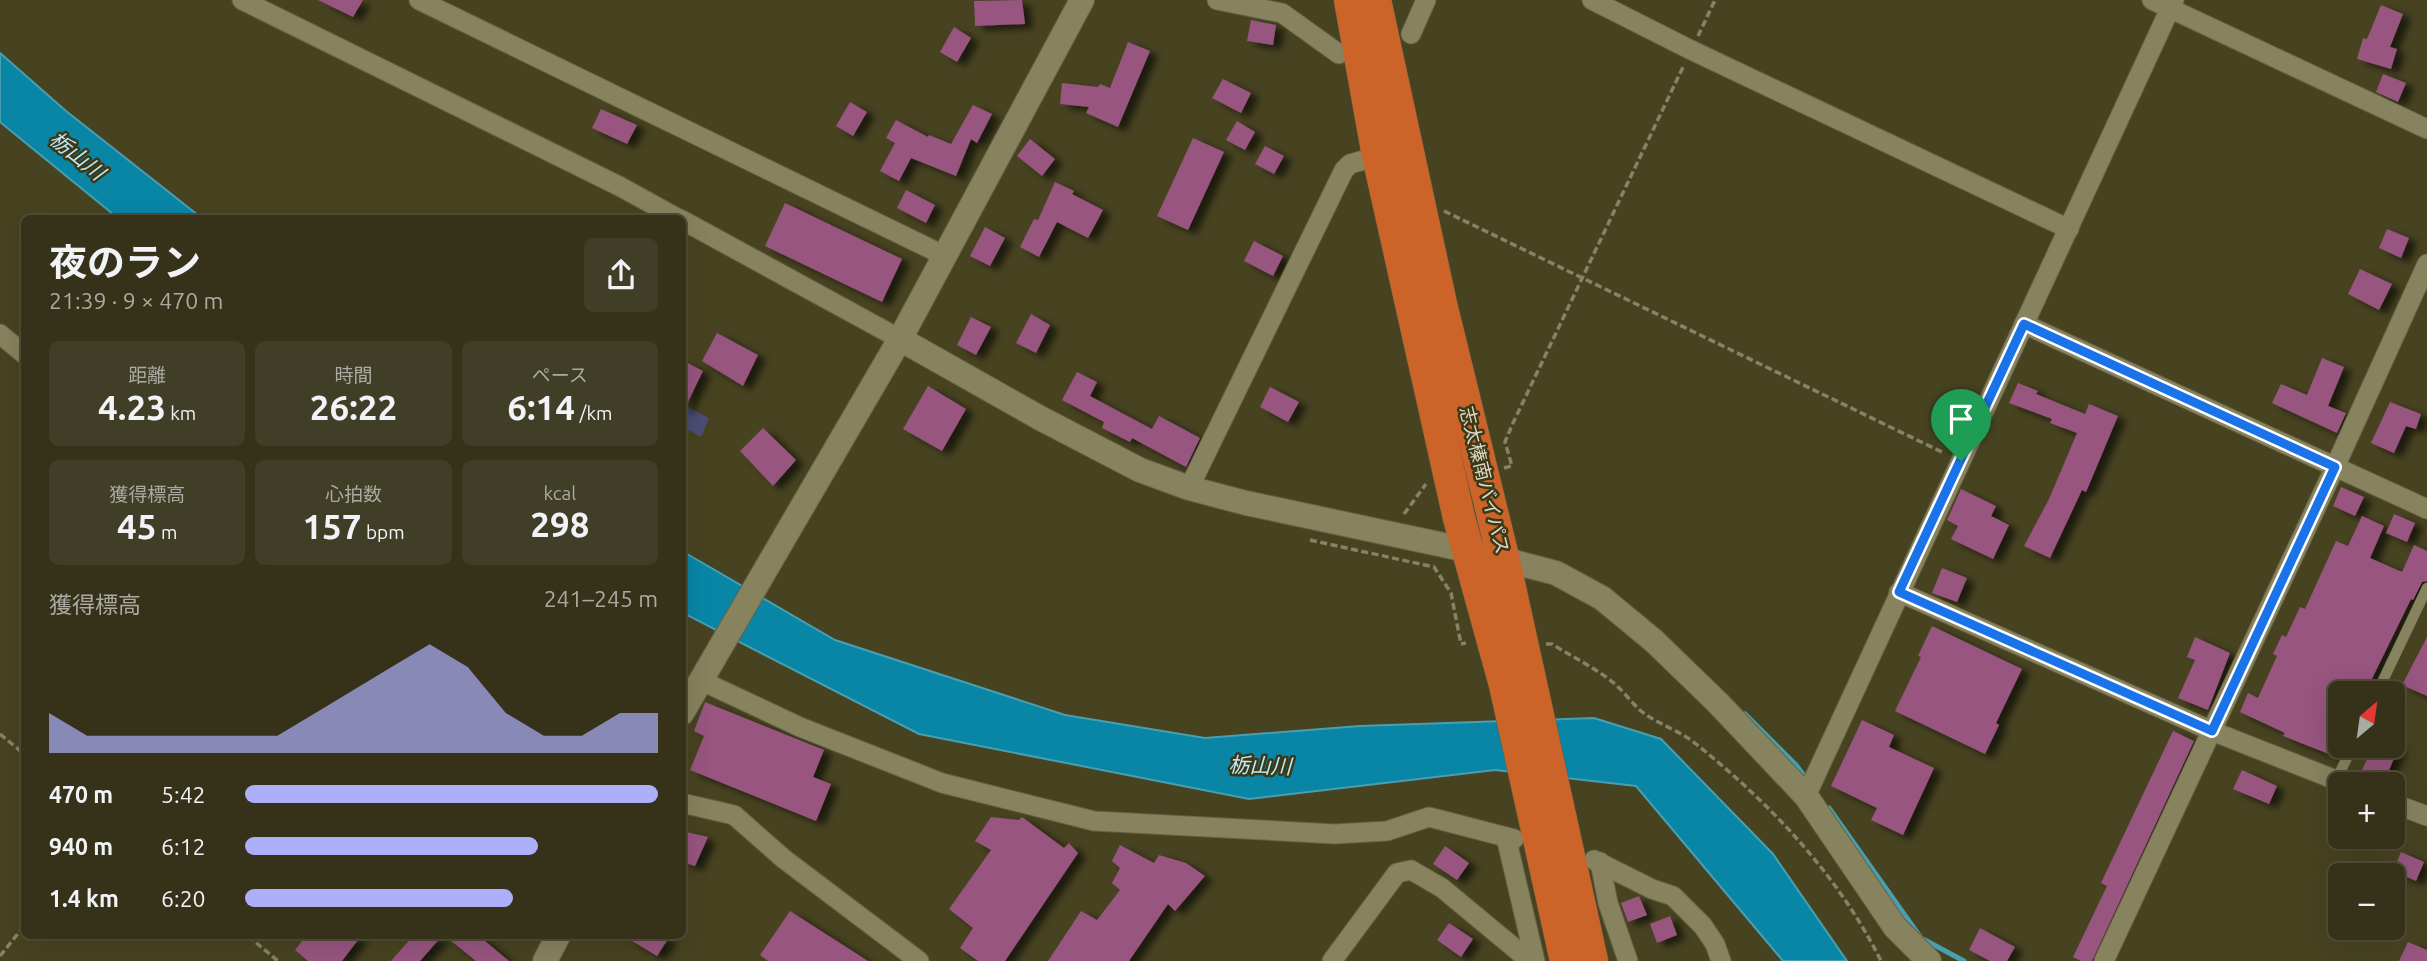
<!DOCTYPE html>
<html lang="ja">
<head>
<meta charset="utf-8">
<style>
	body { margin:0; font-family:Ubuntu,"Noto Sans JP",sans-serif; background:#403e26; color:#f1f3f6; height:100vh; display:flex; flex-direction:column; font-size:26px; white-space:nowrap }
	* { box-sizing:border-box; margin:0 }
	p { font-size:23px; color:#aaaaa2 }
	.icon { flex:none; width:38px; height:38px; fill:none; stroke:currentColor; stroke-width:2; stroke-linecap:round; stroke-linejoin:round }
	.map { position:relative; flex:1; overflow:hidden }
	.sheet { position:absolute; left:21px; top:215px; width:665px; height:724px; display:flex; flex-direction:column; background:#353219; border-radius:10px; box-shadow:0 7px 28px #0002,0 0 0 2px #4f4d38 }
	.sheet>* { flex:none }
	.needle { width:46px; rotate:29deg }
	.controls { position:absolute; left:2328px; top:681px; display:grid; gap:14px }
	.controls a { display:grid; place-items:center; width:77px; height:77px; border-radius:10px; background:#353219; box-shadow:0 7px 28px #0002,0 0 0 2px #4f4d38; font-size:35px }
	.pin { position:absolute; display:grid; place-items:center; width:60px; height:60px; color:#fff; margin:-72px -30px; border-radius:50% 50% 50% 0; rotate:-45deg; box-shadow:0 0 7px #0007 }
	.pin .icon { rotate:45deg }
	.round { display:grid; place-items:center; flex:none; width:74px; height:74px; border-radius:10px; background:#403e26 }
	.summary { display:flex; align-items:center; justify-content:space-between; height:119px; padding:0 28px }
	h1 { font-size:38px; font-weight:700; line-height:52px }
	.metrics { display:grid; grid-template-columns:repeat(3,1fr); gap:10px; height:119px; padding:7px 28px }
	.metrics div { display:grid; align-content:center; border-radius:10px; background:#403e26; text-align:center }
	.metrics b { font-size:35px; font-weight:700 }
	.metrics small { font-size:19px; font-weight:400 }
	.metrics p { font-size:19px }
	.chart { height:196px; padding:14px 28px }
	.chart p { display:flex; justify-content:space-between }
	.chart svg { width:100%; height:126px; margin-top:7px; fill:#adaffb; opacity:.7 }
	ul { padding:0 28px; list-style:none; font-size:23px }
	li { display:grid; grid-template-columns:112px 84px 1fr; align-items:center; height:52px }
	li i { height:18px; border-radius:9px; background:#adaffb }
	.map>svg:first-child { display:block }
	.green { fill:#4c4d75 }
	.water { fill:#0986a6; stroke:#489fb0; stroke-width:2 }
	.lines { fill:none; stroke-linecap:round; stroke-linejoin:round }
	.stream { stroke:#489fb0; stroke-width:5 }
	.building { fill:#97547f; filter:url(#shadow) }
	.service-casing { stroke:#656144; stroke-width:11 }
	.minor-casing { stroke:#656144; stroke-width:21 }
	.tertiary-casing { stroke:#656144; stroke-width:26 }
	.trunk-casing { stroke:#656144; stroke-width:33 }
	.path { stroke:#858266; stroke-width:3.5; stroke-dasharray:7 3.5; stroke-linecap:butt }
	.service { stroke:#87835f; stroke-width:10 }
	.minor { stroke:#87835f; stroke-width:19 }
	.tertiary { stroke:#87835f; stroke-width:24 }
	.trunk { stroke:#cc642a; stroke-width:32 }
	.route-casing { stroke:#fff; stroke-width:14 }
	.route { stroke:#1a73e8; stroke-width:9 }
	.labels { text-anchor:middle; stroke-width:5; stroke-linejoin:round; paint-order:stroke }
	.street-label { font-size:19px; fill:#dbd9c6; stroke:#3d3917 }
	.water-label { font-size:21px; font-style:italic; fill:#bbeafb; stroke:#3d3917 }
</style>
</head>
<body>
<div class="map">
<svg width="2427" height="961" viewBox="0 0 2427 961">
	<defs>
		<filter id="shadow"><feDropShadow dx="8" dy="4.5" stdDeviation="3.5" flood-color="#0009"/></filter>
	</defs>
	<rect width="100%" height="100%" fill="#474321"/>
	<polygon class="green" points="682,404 709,418 701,437 683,427"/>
	<g class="water">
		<polygon points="0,53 66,111 203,219 119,219 0,122"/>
		<polygon points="682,551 835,640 1065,715 1205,738 1360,726 1594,718 1661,739 1773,854 1847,961 1783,961 1636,786 1495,770 1249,799 919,734 683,613"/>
	</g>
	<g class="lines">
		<g class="stream">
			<polyline points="1745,714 1796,765 1808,781"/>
			<polyline points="1829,808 1921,938 1964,961"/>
		</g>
	</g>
	<g class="building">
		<polygon points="318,0 363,0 353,17"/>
		<polygon points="1022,0 1025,24 975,26 974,1"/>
		<polygon points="2381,5 2403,14 2390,47 2397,49 2391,69 2357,59 2363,38 2367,39"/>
		<polygon points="1251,20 1276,25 1273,45 1247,41"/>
		<polygon points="954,27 971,38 957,62 940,52"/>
		<polygon points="1128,42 1150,51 1118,127 1086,113 1089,107 1060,104 1062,83 1098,87 1100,84 1110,88"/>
		<polygon points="2383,74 2406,83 2398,102 2376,92"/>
		<polygon points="1223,79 1251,93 1241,113 1212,98"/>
		<polygon points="850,102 867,112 853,136 836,126"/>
		<polygon points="973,105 992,114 977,143 971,139 956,176 911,158 899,181 880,171 895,143 886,138 896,120 928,137 929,135 951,144"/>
		<polygon points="601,109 637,125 627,144 592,128"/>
		<polygon points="1237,121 1255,132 1245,150 1226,140"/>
		<polygon points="1193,138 1224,152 1188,230 1157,216"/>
		<polygon points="1030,139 1055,159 1042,176 1017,156"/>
		<polygon points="1265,146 1284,156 1274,174 1255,164"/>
		<polygon points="1055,182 1074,191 1072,194 1103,210 1088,238 1057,222 1039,257 1020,247 1034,219 1038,220"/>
		<polygon points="906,190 935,205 926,223 897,208"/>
		<polygon points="785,203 902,259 882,302 765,246"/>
		<polygon points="985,227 1005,238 990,266 970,256"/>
		<polygon points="2387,229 2409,238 2401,258 2379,248"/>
		<polygon points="1254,241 1283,256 1273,276 1244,261"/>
		<polygon points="2360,269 2392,284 2379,310 2348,294"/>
		<polygon points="1031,314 1050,325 1036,353 1016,343"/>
		<polygon points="971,317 991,327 976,355 957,345"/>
		<polygon points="717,333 758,355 743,386 702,361"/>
		<polygon points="2322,358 2344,367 2328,406 2346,413 2337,433 2272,403 2281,384 2307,395"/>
		<polygon points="682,360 703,371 682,414"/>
		<polygon points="1077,372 1097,382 1090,396 1152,429 1159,416 1200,438 1186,467 1132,438 1130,442 1102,428 1104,422 1062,400"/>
		<polygon points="2018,383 2038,391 2036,394 2085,414 2089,404 2118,416 2086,492 2082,490 2050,558 2024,546 2049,499 2077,433 2050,423 2052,419 2009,403"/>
		<polygon points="928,386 966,409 942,451 903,429"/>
		<polygon points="1270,387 1299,402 1288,422 1260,407"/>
		<polygon points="2390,402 2421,414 2416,429 2406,426 2394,453 2371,443"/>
		<polygon points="763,428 796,460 773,486 740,451"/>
		<polygon points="2341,487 2364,497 2355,516 2333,506"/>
		<polygon points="1961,489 1996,506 1991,516 2009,525 1993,559 1951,539 1958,526 1947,520"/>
		<polygon points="2394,514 2415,523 2407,542 2386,533"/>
		<polygon points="2362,516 2384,526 2370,558 2402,572 2414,545 2427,551 2427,581 2422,582 2413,600 2411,599 2365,693 2360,693 2340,685 2339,758 2283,736 2285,733 2240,712 2248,693 2258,698 2277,656 2273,654 2282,635 2286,637 2300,607 2305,609 2336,541 2348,546"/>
		<polygon points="1942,568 1967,578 1957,602 1932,593"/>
		<polygon points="1932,626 2022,669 1996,723 1999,725 1985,754 1895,711 1921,657 1918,656"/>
		<polygon points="2195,637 2230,653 2208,710 2178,698 2195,660 2187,657"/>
		<polygon points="2427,637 2427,696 2402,685"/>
		<polygon points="705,702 824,750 813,777 831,784 816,821 690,770 704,736 694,731"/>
		<polygon points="1862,720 1894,735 1889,747 1934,768 1903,835 1871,820 1877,808 1831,786"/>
		<polygon points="2173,731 2194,741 2092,961 2081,961 2073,957 2107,886 2101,883"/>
		<polygon points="2373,746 2399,746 2385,780 2362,770"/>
		<polygon points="2242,770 2277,786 2269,804 2233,789"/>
		<polygon points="991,817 1019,820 1022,817 1064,848 1069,843 1078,853 1005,961 978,961 960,948 973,928 949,909 991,850 975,841"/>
		<polygon points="682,831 708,837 695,866 682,862"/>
		<polygon points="1120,845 1154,863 1159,855 1186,863 1205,876 1175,911 1168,904 1129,961 1048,961 1081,911 1097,920 1120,890 1112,883 1120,868 1112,861"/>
		<polygon points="1445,846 1469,863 1457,880 1433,864"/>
		<polygon points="2401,852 2424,862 2416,881 2393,871"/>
		<polygon points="1639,896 1647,915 1628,922 1621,903"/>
		<polygon points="790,911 868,961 768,961 760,955"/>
		<polygon points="1670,916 1677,935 1657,943 1650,924"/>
		<polygon points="1449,923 1473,939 1461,957 1437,940"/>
		<polygon points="1980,928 2015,947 2007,961 1990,961 1969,950"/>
		<polygon points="306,936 361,936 342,961 308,961 295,950"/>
		<polygon points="413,936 442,936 420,961 391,961"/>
		<polygon points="445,936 479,936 509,961 476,961"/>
		<polygon points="624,936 670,936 657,956"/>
		<polygon points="2408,942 2427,950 2427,961 2399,961"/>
	</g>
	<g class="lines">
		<g class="service-casing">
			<g id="service">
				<polyline points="2377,693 2427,588"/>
				<polyline points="2336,780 2353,746"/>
			</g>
		</g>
		<g class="minor-casing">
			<g id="minor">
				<polyline points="242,0 619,186 679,219"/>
				<polyline points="419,0 943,255"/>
				<polyline points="1217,0 1282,13 1339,54"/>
				<polyline points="1592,0 1691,50 2069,229"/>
				<polyline points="2152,0 2427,129"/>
				<polyline points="1411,34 1426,0"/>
				<polyline points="682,220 900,339"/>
				<polyline points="2024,324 2427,509"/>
				<polyline points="0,334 24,354"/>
				<polyline points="1189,488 1344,170 1350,164 1378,156"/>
				<polyline points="1899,592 2212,731 2346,784"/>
				<polyline points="702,681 800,727 942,783 1094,821 1335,834 1387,831 1429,817 1514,839"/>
				<polyline points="1806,796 2174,0"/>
				<polyline points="682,803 734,815 784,859 919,961"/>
				<polyline points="2392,803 2427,816"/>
				<polyline points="1506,837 1535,961"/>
				<polyline points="1594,860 1652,889 1673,896 1703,926 1715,944 1721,961"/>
				<polyline points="1600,862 1608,903 1628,961"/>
				<polyline points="1332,961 1397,873 1411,870 1442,888 1530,961"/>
				<polyline points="2104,961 2335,467 2427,264"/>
			</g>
		</g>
		<g class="tertiary-casing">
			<g id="tertiary">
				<polyline points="900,339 1040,418 1140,470 1189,488 1246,503 1467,550 1556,573 1602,598 1654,641 1718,703 1806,796 1895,927 1929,961"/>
				<polyline points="682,713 900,339 1082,0"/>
				<polyline points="545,961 558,936"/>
			</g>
		</g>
		<g class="trunk-casing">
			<g id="trunk">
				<polyline points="1350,0 1378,156 1459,518 1505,685 1566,961"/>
				<polyline points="1375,0 1441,304 1504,561 1592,961"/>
			</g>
		</g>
		<g class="path">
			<polyline points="1698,36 1715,0"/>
			<polyline points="1444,211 1944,453"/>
			<polyline points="1504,468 1512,466 1505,442 1513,423 1684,65"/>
			<polyline points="1404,514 1426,484"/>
			<polyline points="1310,540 1434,567 1451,593 1461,644 1466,643"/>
			<path d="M 1546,644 L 1552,644 C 1572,657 1596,668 1615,684 C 1624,692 1632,703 1641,711 C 1657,724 1679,730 1696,744 C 1770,803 1839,876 1881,961"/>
			<polyline points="0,734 24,754"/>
			<polyline points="248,936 278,961"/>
			<polyline points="0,956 24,926"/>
		</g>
		<use href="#service" class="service"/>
		<use href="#minor" class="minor"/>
		<use href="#tertiary" class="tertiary"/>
		<use href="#trunk" class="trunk"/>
	</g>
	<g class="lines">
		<g class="route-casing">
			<polygon id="route" points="2024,324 2335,467 2212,731 1899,592"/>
		</g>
		<use href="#route" class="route"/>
	</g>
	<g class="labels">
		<g class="street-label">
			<text transform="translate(1485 480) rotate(76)" y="7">志太榛南バイパス</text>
		</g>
		<g class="water-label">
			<text transform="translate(77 156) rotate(39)" y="7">栃山川</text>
			<text transform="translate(1260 766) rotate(2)" y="7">栃山川</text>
		</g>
	</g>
</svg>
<div class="controls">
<a><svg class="needle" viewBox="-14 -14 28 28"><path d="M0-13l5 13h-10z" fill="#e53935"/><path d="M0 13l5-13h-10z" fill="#aaaaa2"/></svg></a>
<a>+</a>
<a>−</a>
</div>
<div class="pin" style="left:1961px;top:461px;background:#1e9e55"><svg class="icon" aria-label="arrive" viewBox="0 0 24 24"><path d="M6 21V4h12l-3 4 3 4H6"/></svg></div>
<section class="sheet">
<div class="summary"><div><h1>夜のラン</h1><p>21:39 · 9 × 470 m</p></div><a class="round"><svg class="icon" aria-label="share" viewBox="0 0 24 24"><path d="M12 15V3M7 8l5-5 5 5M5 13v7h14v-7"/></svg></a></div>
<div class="metrics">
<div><p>距離</p><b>4.23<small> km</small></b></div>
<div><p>時間</p><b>26:22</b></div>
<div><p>ペース</p><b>6:14<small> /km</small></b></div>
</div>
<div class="metrics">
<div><p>獲得標高</p><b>45<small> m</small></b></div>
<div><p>心拍数</p><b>157<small> bpm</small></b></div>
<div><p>kcal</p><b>298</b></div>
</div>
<div class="chart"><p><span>獲得標高</span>241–245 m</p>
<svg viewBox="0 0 160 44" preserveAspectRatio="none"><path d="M0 44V30L10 38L20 38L30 38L40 38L50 38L60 38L70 30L80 22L90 14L100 6L110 14L120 30L130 38L140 38L150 30L160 30V44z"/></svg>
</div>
<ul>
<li><b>470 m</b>5:42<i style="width:100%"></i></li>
<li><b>940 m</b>6:12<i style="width:71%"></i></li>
<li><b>1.4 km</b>6:20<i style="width:65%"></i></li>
</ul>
</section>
</div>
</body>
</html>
